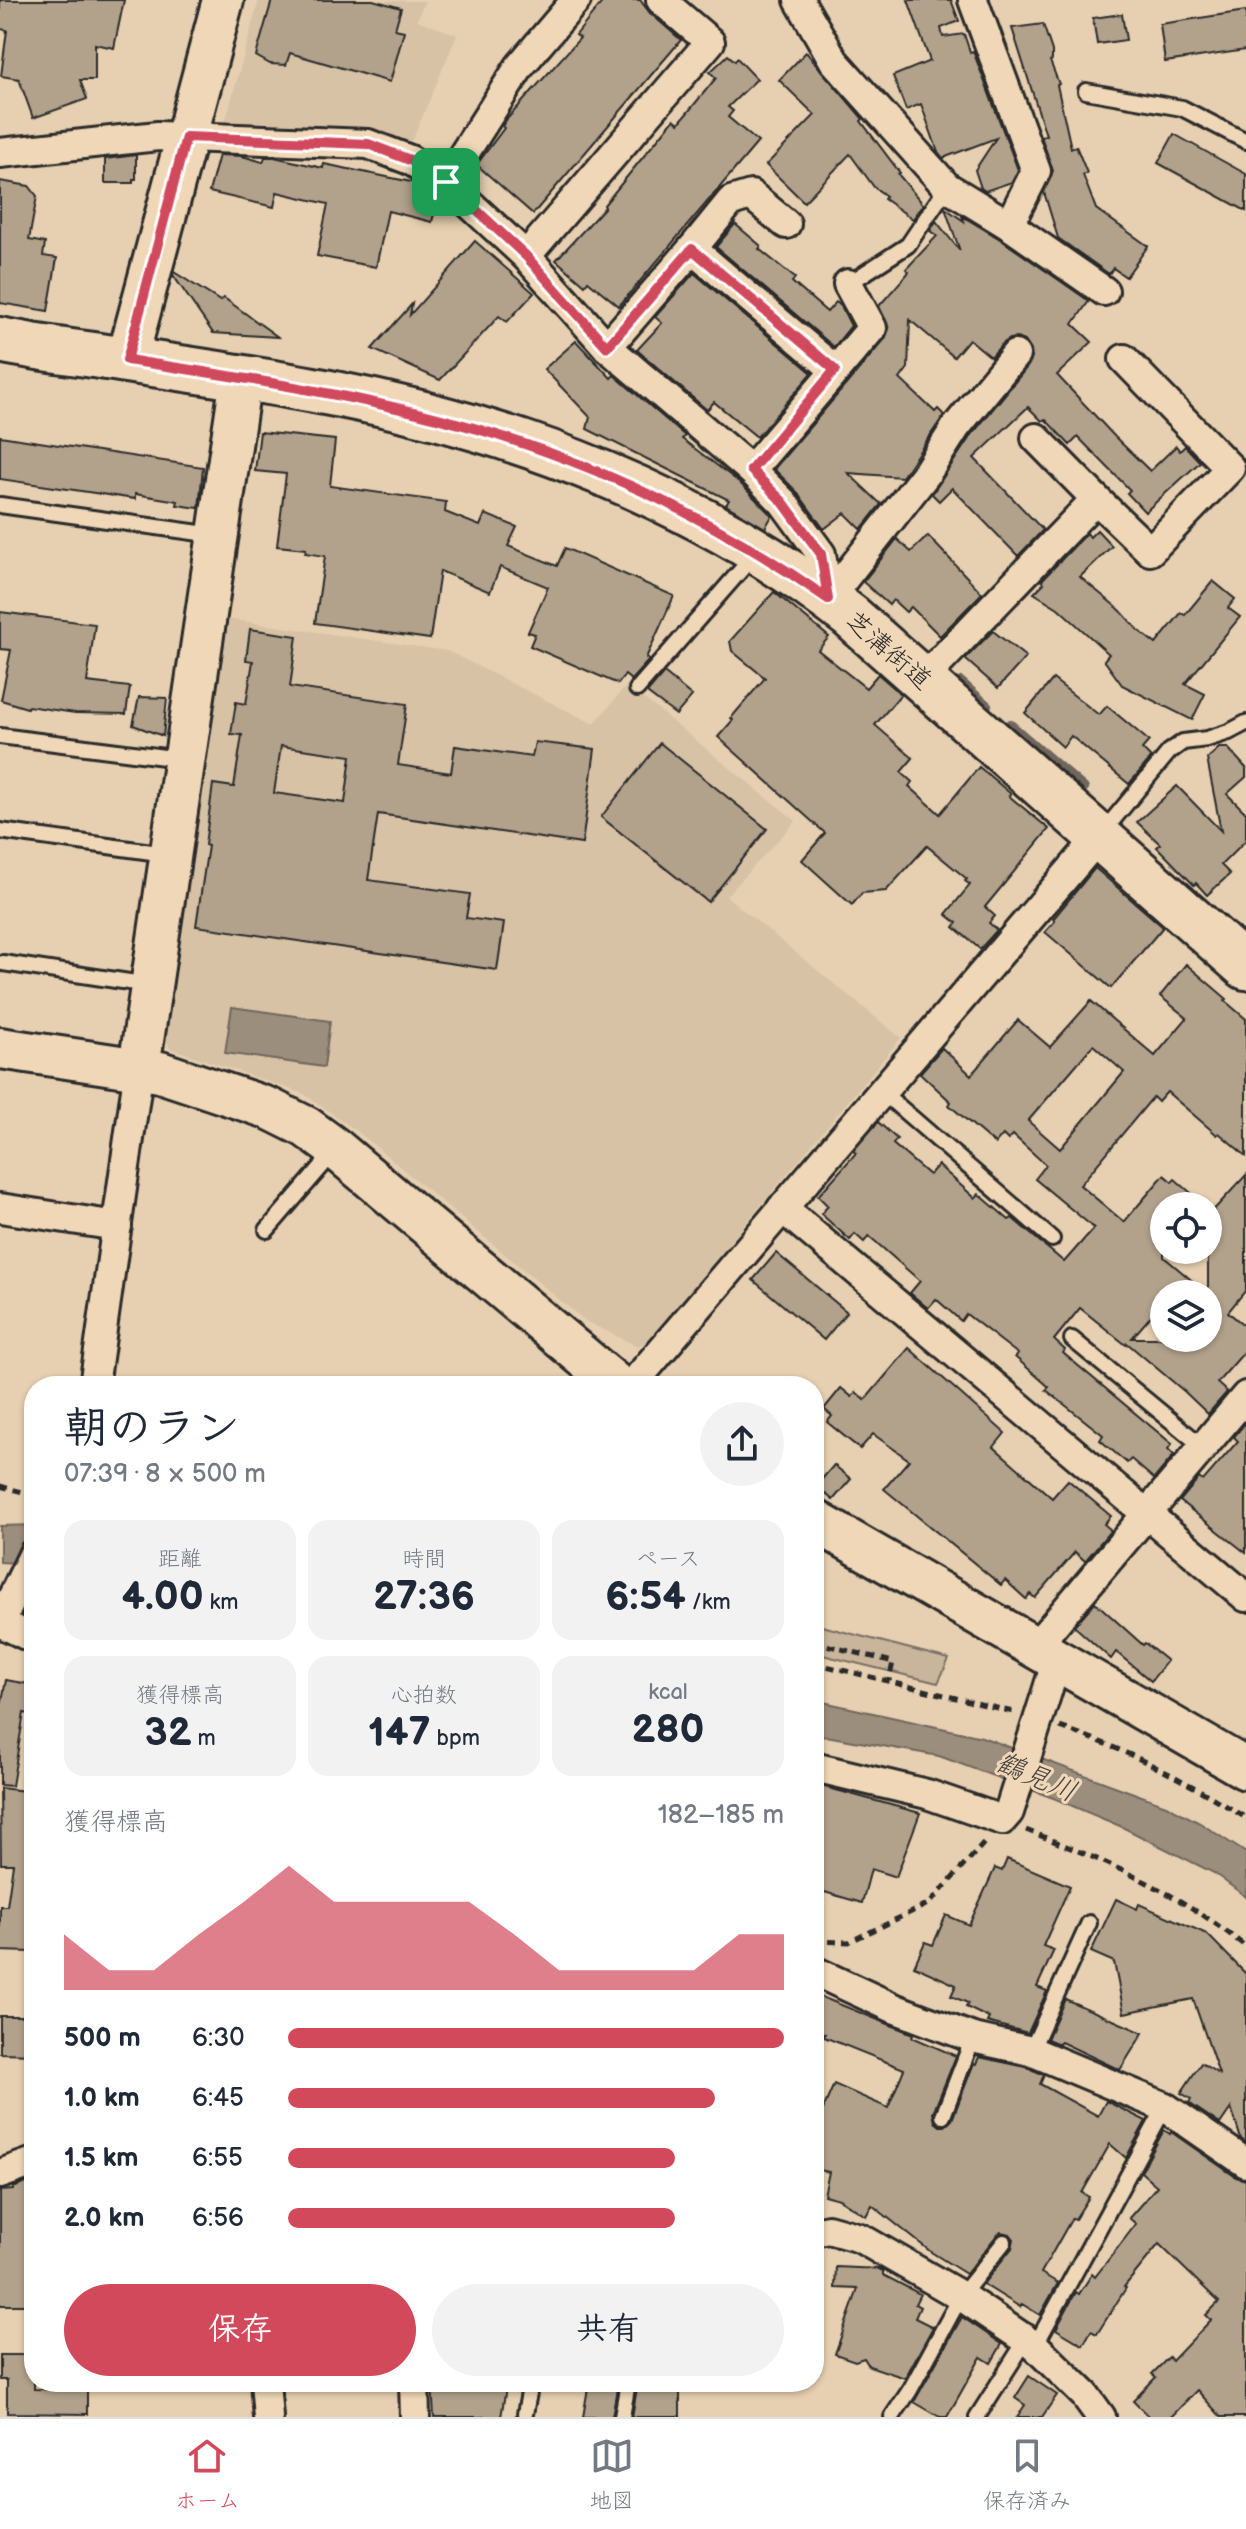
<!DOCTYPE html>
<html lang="ja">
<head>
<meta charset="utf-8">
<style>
	body { margin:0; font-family:"Balsamiq Sans","Klee One",sans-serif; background:#f2f2f3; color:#1f2937; height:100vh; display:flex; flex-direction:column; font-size:30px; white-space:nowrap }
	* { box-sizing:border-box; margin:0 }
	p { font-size:26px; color:#747a83 }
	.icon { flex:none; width:44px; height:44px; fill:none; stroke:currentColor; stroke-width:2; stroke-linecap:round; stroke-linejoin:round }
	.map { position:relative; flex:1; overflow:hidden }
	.panel { position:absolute; left:24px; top:1376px; width:800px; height:1016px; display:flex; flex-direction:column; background:#fff; border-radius:32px; box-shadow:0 2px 6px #0004 }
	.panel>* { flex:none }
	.tools { position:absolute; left:1150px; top:1192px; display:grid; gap:16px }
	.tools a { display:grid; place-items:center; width:72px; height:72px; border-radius:50%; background:#fff; box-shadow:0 2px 6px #0004; font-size:40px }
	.pin { position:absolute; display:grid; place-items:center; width:68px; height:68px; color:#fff; margin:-34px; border-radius:16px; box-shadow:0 4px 12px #0006 }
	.round { display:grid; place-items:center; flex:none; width:84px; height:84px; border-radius:42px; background:#f2f2f3 }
	.head { display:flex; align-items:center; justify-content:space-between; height:136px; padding:0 40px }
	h1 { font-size:44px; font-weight:700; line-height:60px }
	.figures { display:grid; grid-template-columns:repeat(3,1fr); gap:12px; height:136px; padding:8px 40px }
	.figures div { display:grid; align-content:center; border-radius:20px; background:#f2f2f3; text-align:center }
	.figures b { font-size:40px; font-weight:700 }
	.figures small { font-size:22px; font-weight:400 }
	.figures p { font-size:22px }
	.chart { height:224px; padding:16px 40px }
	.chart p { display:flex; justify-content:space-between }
	.chart svg { width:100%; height:144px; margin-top:8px; fill:#d1495b; opacity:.7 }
	.primary-button { display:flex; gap:16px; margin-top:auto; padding:16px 40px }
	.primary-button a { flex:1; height:92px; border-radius:48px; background:#d1495b; color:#fff; font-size:32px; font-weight:700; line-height:92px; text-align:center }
	.primary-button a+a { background:#f2f2f3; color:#1f2937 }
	ul { padding:0 40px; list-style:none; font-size:26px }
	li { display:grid; grid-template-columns:128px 96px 1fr; align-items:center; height:60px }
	li i { height:20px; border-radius:10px; background:#d1495b }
	.tab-bar { display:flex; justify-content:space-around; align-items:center; height:112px; border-top:2px solid #e0e1e3; background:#fff; font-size:22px; color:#747a83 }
	.tab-bar a { display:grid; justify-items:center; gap:4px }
	.tab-bar .selected { color:#d1495b }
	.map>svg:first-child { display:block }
	.built { fill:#d7c2a6 }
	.green { fill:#c8b59c; stroke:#7a7064; stroke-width:2 }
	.water { fill:#9c8e7c; stroke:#6f665c; stroke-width:2 }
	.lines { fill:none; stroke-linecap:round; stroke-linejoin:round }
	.stream { stroke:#6f665c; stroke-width:8 }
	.building { fill:#b2a28c; stroke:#2b2b2b; stroke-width:2; fill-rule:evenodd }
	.lane-casing { stroke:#2b2b2b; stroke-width:20 }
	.street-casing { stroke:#2b2b2b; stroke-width:34 }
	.secondary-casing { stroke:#2b2b2b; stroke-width:46 }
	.primary-casing { stroke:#2b2b2b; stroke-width:50 }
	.path { stroke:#2b2b2b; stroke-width:5; stroke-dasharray:8 6; stroke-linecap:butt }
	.lane { stroke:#efd7b7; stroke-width:14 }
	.street { stroke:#efd7b7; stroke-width:28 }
	.secondary { stroke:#efd7b7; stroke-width:40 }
	.primary { stroke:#efd7b7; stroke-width:44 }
	.route-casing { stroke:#fff; stroke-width:16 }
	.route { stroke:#d1495b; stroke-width:10 }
	.labels { text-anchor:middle; stroke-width:6; stroke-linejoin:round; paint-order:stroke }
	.street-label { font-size:26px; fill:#2b2b2b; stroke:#efd7b7 }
	.water-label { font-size:28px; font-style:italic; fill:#47443f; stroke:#efd7b7 }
</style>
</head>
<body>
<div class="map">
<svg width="1246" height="2417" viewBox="0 0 1246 2417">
	<rect width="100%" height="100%" fill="#e7d0b1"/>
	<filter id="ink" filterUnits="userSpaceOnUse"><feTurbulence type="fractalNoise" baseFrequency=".0125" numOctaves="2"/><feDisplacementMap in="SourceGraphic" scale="16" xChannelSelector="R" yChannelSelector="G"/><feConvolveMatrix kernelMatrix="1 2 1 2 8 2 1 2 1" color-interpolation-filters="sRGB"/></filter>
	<g filter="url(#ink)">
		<g class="built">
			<polygon points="259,0 425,1 417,20 457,35 413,139 404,144 377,134 225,123"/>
			<polygon points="227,619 447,651 594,724 627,685 796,821 726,896 901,1038 646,1343 637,1346 585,1321 357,1131 304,1094 170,1048 164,1037"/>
		</g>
		<polygon class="green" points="814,1624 949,1659 938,1683 814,1653"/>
		<g class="water">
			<polygon points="232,1007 330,1021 324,1067 225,1053"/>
			<polygon points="34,1525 34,1564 0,1562 0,1526"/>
			<polygon points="814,1700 982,1737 1166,1805 1200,1823 1246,1853 1246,1897 1214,1873 1120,1826 1056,1799 939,1756 814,1734"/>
		</g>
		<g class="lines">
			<g class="stream">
				<polyline points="961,681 988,705"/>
				<polyline points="1010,723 1085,788"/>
			</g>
		</g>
		<g class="building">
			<polygon points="0,0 124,0 114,48 95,44 95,80 80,80 87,99 33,118 19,79 1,76 7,30 0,29"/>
			<polygon points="272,0 373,0 401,8 395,29 404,31 390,82 290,53 286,65 270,64 256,56"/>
			<polygon points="604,0 640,0 650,13 681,40 533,214 478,166 478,163 504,128 502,126 507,119 580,38 576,35"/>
			<polygon points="908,0 951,0 959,21 941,28 943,37 964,34 970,52 973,51 1018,170 1012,182 985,191 981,188 975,170 996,138 943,158 938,152 921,104 906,110 893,76 930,61"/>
			<polygon points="1246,11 1246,50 1165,62 1160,24"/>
			<polygon points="1122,14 1126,40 1097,44 1093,18"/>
			<polygon points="1043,24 1052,51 1052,60 1050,61 1059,84 1057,85 1071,148 1076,146 1087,173 1083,175 1096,209 1148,246 1126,277 1113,268 1109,274 1058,238 1044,192 1053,171 1041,136 1046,135 1012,28"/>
			<polygon points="806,52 863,119 861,121 900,173 898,174 923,204 913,219 884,199 886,196 874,187 850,154 804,202 766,165 815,115 779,80"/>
			<polygon points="728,55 735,61 737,58 757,79 728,107 733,111 728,117 758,142 619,306 588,281 585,285 556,260 605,207 604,205 674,119 679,123 716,78 710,72"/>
			<polygon points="1174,134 1246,174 1246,211 1158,163"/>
			<polygon points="136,155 136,179 133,179 133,183 105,183 105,159"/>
			<polygon points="219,155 242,156 263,162 265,157 274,157 323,168 324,164 416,183 438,198 432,222 388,211 376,267 317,256 328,204 277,192 274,207 209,192"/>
			<polygon points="0,181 29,186 37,196 29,240 45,243 43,256 57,258 48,311 0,303"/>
			<polygon points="945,208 964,221 962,216 1000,239 1089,301 1073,324 1092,342 1057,375 1115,437 1150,471 1176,446 1180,451 1185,446 1200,462 1145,512 1127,493 1130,490 1078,437 1070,445 1045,419 1042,421 1028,407 974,458 1043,530 1018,556 952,488 939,501 932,494 970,437 1028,366 1032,358 1031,350 1025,341 1017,338 1010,339 1002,344 991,357 969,339 954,357 910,320 908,368 900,379 935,412 938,409 944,415 902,477 848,473 881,504 861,529 845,513 824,529 797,492 774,469 885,339 889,329 879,306 909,272 906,269 937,236 930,231 936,221 960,251"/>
			<polygon points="735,224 761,246 759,249 795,278 792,282 827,312 836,302 841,306 851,326 834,347 716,247"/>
			<polygon points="475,241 534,293 507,322 499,316 440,380 372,349 412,304 410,315"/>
			<polygon points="174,272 220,301 224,298 278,337 213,333 173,275"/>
			<polygon points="694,273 812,373 757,437 714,402 707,410 637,350 662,323 655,317"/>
			<polygon points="576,341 611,378 614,375 685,436 682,439 739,482 772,516 765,528 726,505 729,500 587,429 590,417 544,369"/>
			<polygon points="260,432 335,440 330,486 446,502 445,512 480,526 485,514 517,527 508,546 557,566 565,548 674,596 646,658 649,660 631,680 625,675 618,684 530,646 535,634 528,632 548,587 500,567 490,592 440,571 430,639 315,623 325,556 305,553 306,549 277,546 286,474 255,471"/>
			<polygon points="0,436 203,467 199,508 177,505 178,501 135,494 135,499 0,479"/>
			<polygon points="1097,530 1112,546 1080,577 1120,610 1138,630 1156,644 1181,613 1185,615 1213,581 1235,599 1228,608 1240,617 1185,684 1205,694 1192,720 1122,685 1104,660 1109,654 1058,608 1034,593 1044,583 1042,580 1087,533 1090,537"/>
			<polygon points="928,536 982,593 940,636 911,607 906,612 893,600 889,605 863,582 897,539 911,552"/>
			<polygon points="774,592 829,637 818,650 866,688 878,674 901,694 875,725 913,758 901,772 912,782 909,786 940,814 979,767 1011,794 1009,796 1049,829 985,907 995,916 989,923 997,930 980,949 954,927 957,923 946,914 970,885 965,881 967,879 927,846 886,891 862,893 852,905 802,860 825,833 718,737 733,720 731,718 765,678 732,651 730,641"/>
			<polygon points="0,612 95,624 87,682 130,687 126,714 75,713 28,706 27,708 1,700 11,650 0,649"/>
			<path d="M 250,629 L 297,636 L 290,687 L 407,704 L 398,765 L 451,773 L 455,746 L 532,757 L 535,742 L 595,749 L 582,844 L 378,814 L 368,880 L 470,894 L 466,918 L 504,923 L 497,970 L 196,926 L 208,846 L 205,845 L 213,784 L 234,787 L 242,735 L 231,734 L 236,702 L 246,704 L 253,661 L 246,660 ZM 281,746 L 351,756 L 345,803 L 274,793 Z"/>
			<polygon points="993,631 1026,657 998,688 965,659"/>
			<polygon points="664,673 692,696 676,715 647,693"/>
			<polygon points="1053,679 1099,715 1107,706 1149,741 1142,749 1151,758 1129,784 1071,736 1063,747 1025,713"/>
			<polygon points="139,697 167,698 163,736 133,725"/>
			<polygon points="660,743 767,829 708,902 601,817"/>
			<polygon points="1219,748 1228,748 1246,768 1246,777 1227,794 1246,813 1246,840 1221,865 1230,874 1207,895 1196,883 1194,885 1157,847 1160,844 1137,822 1177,786 1221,831 1207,759"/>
			<polygon points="1095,868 1163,927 1111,988 1045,932 1055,921 1053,919"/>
			<path d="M 1186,964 L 1227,999 L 1225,1001 L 1246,1019 L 1246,1156 L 1219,1133 L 1217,1135 L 1167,1092 L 1158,1102 L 1153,1097 L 1080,1185 L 1124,1222 L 1164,1175 L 1172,1182 L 1175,1179 L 1206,1206 L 1164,1206 L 1164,1257 L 1208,1294 L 1164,1294 L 1164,1301 L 1132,1338 L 1208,1338 L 1208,1216 L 1246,1175 L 1246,1290 L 1228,1312 L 1246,1327 L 1246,1350 L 1217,1383 L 1227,1392 L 1208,1414 L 1185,1392 L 1127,1343 L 1126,1345 L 1080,1308 L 1054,1340 L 1065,1350 L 1063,1353 L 1172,1444 L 1168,1449 L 1174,1455 L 1154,1479 L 1131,1459 L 1127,1463 L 1100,1440 L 1103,1435 L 1046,1390 L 1049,1387 L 1015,1357 L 1018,1354 L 966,1314 L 961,1321 L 936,1299 L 928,1308 L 923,1304 L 910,1293 L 920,1281 L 869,1236 L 864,1242 L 855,1234 L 850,1240 L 821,1214 L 828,1206 L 818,1196 L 856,1153 L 853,1151 L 878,1122 L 897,1139 L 893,1144 L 929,1175 L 938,1165 L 975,1198 L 979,1194 L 1009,1220 L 1012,1218 L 1064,1262 L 1094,1228 L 1035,1179 L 1046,1165 L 1013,1135 L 1008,1140 L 1003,1135 L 995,1144 L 949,1105 L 951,1102 L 920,1073 L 942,1048 L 971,1075 L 1018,1020 L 1050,1047 L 1091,1001 L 1155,1056 L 1187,1018 L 1160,996 ZM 1093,1045 L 1124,1072 L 1060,1149 L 1028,1121 Z"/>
			<polygon points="776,1253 847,1312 824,1340 753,1280"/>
			<polygon points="909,1348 1005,1433 994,1447 1052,1498 1068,1480 1111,1516 1104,1524 1111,1530 1085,1561 1075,1552 1035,1598 1030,1594 1026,1599 1005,1580 1001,1585 884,1489 909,1460 873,1434 860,1449 827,1422 832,1416 824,1409 841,1388 852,1397 856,1392 865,1400"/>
			<polygon points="1246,1422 1246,1553 1180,1501 1199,1478 1203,1481 1238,1441 1234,1437"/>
			<polygon points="834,1465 851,1479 833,1500 816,1486"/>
			<polygon points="1095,1602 1143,1645 1145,1643 1167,1661 1151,1681 1116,1652 1111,1659 1074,1626"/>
			<polygon points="6,1680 34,1685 34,1715 24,1713 12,1786 0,1785 0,1711"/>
			<polygon points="814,1784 920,1813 896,1877 871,1869 862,1903 814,1889"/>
			<polygon points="0,1788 34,1792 34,1947 31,1947 31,1952 0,1951 0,1906 7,1906 13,1864 1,1864"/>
			<polygon points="1007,1859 1070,1886 1043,1946 1054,1950 1037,1987 1047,1991 1028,2033 987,2022 989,2018 966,2007 968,2003 951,1996 956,1985 914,1966 925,1942 933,1945 946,1915 969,1925 995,1868 1002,1871"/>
			<polygon points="1116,1899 1137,1909 1139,1904 1207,1934 1246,1974 1246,2142 1241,2139 1231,2108 1220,2124 1189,2103 1191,2099 1181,2093 1201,2063 1219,2074 1193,1999 1124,2013 1114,1962 1091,1952"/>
			<polygon points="814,1994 913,2034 912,2037 956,2056 933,2113 935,2122 940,2126 945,2126 952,2120 974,2063 976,2064 979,2057 1026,2067 1044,2075 1040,2084 1098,2116 1106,2101 1146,2121 1126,2158 1110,2144 1082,2193 1089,2197 1075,2219 1072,2218 1041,2273 1058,2283 1040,2315 1022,2304 1020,2307 983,2284 1012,2248 1014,2239 1010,2234 1001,2232 997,2235 966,2274 931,2252 872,2205 866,2216 839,2199 824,2195 829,2172 814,2169 814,2130 834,2084 888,2108 904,2069 824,2037 825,2034 814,2031"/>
			<polygon points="1065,1999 1143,2033 1120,2070 1061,2042 1059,2044 1047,2039"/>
			<polygon points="0,2016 31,2016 31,2026 34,2026 34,2054 0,2053"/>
			<polygon points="1164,2130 1170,2134 1171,2132 1236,2177 1246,2180 1246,2417 1221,2417 1197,2390 1171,2417 1149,2417 1133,2401 1156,2377 1152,2374 1169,2357 1172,2361 1211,2320 1206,2315 1219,2302 1159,2244 1124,2287 1126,2288 1097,2334 1091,2331 1083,2345 1056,2329 1076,2292 1079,2294 1092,2274 1095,2277 1136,2224 1129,2218 1157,2186 1141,2172"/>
			<polygon points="34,2180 34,2305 0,2305 0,2191 13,2190 13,2188"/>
			<polygon points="836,2267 879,2269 883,2271 883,2275 920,2294 915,2304 920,2307 915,2318 933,2327 905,2378 869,2366 864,2358 855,2361 835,2354 858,2289 835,2288"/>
			<polygon points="962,2317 1002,2344 991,2363 981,2357 947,2417 940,2417 914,2402"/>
			<polygon points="0,2355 34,2355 34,2389 87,2390 87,2414 7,2413 7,2380 0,2380"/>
			<polygon points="1029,2376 1057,2395 1042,2417 1017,2417 1025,2405 1015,2398"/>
			<polygon points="432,2382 507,2382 501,2417 434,2417"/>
			<polygon points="589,2382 618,2382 612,2417 583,2417"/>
			<polygon points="638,2382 680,2382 680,2417 632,2417"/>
		</g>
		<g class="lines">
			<g class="lane-casing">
				<g id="lane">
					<polyline points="1086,91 1182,108 1246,141"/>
					<polyline points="848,284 908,245 947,187"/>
					<polyline points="0,505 214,535"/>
					<polyline points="637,689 755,554"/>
					<polyline points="0,736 180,759"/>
					<polyline points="0,831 166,854"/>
					<polyline points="1102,833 1169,752 1183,742 1207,739 1229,732 1246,723"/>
					<polyline points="3,963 149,985"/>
					<polyline points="881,1091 1052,1239"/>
					<polyline points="267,1230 335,1151"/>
					<polyline points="1072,1339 1203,1447"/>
					<polyline points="1031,2051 1089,1923"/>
					<polyline points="943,2116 973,2038"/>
					<polyline points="1035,2346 1165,2107"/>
					<polyline points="525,2414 531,2382"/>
					<polyline points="622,2417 628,2382"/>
					<polyline points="892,2417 910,2390 961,2296 1004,2242"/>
					<polyline points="977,2417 1026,2340"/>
				</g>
			</g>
			<g class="street-casing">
				<g id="street">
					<polyline points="799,0 834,61 947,187 1009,225 1104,291"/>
					<polyline points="973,0 1036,171 1009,225"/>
					<polyline points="0,153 158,136 368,144 410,160 446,182 526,256 607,347 751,470 783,502 821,554 828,599"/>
					<polyline points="446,182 520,66 576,0"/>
					<polyline points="692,249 731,201 751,195 786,224"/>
					<polyline points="526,256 710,42 661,0"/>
					<polyline points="607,347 692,249 835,370"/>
					<polyline points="751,470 872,328 848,284"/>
					<polyline points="1096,499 1150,551 1230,468 1124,359"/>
					<polyline points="828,599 926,474 956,427 1015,355"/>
					<polyline points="923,679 1096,499 1036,438"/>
					<polyline points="0,1208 117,1226"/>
					<polyline points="782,1208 1246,1597"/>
					<polyline points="94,1386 139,1068"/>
					<polyline points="631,1386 1099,837"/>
					<polyline points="0,1623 34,1553"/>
					<polyline points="1,1623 34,1639"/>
					<polyline points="1034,1648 1246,1396"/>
					<polyline points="814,1767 927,1794 1002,1820 1009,1812 1057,1660"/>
					<polyline points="814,1971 896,2009 973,2038 1031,2051 1165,2107 1246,2163"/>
					<polyline points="0,2174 34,2162"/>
					<polyline points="814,2232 828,2229 860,2238 961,2296 1035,2346 1085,2395 1101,2417"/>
					<polyline points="265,2382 268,2417"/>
					<polyline points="414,2382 415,2417"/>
				</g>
			</g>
			<g class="secondary-casing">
				<g id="secondary">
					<polyline points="127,360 223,0"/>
					<polyline points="0,1048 160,1072 268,1108 306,1127 336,1149 618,1386"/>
					<polyline points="139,1068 241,378"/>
					<polyline points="814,1520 1246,1769"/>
				</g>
			</g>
			<g class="primary-casing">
				<path id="primary" d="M 0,340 C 41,349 84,353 126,360 C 194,370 262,380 330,393 C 515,428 702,499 850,616 L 1246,967"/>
			</g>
			<g class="path">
				<polyline points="0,1486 34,1495"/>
				<polyline points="814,1642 893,1662 889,1681"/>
				<polyline points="814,1663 1013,1712"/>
				<path d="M 1060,1727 C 1126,1749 1187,1781 1246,1818"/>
				<path d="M 1026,1830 C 1107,1862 1178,1891 1246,1947"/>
				<polyline points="815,1941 849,1942 930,1903 985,1842"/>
			</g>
			<use href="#lane" class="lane"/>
			<use href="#street" class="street"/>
			<use href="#secondary" class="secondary"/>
			<use href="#primary" class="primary"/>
		</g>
	</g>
	<g class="lines" filter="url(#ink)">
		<g class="route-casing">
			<path id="route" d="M 186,137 L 368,144 L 410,160 L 446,182 L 526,256 L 607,347 L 692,249 L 835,370 L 751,470 L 783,502 L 821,554 L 828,599 C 721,523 600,465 474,428 C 360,395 244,378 127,360 Z"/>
		</g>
		<use href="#route" class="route"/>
	</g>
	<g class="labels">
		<g class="street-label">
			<text transform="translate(889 650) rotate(41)" y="9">芝溝街道</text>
		</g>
		<g class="water-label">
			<text transform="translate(1037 1776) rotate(23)" y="10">鶴見川</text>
		</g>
	</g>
</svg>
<div class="tools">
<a><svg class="icon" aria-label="locate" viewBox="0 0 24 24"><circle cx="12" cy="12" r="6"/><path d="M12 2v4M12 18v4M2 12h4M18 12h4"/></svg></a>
<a><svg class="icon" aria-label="layers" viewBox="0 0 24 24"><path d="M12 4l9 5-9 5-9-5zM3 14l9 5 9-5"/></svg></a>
</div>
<div class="pin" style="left:446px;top:182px;background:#1e9e55"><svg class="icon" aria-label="arrive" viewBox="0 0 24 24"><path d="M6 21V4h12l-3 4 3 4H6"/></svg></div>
<section class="panel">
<div class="head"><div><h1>朝のラン</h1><p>07:39 · 8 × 500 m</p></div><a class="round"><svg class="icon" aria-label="share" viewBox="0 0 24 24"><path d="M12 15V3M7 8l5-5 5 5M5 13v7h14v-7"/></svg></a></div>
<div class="figures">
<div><p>距離</p><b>4.00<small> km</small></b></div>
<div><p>時間</p><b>27:36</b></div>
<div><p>ペース</p><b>6:54<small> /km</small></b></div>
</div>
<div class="figures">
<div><p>獲得標高</p><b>32<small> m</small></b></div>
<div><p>心拍数</p><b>147<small> bpm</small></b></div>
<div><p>kcal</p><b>280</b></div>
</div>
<div class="chart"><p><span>獲得標高</span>182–185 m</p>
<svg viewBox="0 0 160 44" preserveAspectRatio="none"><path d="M0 44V27L10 38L20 38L30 27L40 17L50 6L60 17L70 17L80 17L90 17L100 27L110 38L120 38L130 38L140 38L150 27L160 27V44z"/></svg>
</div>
<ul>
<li><b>500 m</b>6:30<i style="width:100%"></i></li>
<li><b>1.0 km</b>6:45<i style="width:86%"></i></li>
<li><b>1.5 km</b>6:55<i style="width:78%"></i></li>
<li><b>2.0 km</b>6:56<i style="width:78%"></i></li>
</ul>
<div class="primary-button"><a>保存</a><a>共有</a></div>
</section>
</div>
<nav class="tab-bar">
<a class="selected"><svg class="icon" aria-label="home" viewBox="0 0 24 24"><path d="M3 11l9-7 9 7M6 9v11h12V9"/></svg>ホーム</a>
<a><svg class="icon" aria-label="map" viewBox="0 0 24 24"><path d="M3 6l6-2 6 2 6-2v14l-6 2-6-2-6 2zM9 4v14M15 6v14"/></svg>地図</a>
<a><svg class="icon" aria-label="saved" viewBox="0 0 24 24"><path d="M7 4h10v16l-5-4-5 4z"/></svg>保存済み</a>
</nav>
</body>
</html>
